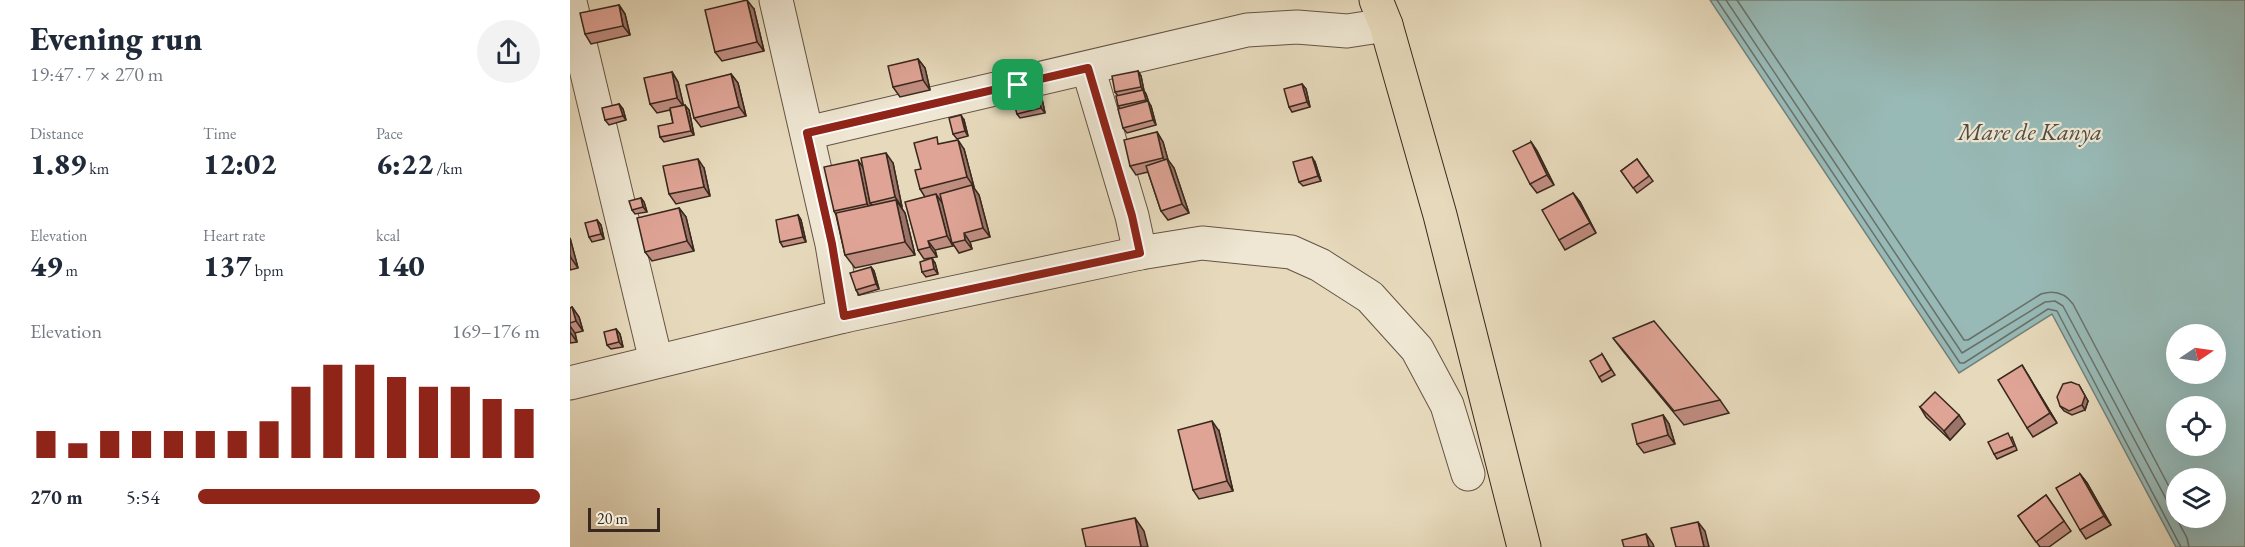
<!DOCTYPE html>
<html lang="en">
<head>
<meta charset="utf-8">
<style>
	body { margin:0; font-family:"EB Garamond",serif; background:#f2f2f3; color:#1f2937; height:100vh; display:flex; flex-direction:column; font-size:22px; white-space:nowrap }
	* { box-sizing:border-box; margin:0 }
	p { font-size:20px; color:#747a83 }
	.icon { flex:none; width:33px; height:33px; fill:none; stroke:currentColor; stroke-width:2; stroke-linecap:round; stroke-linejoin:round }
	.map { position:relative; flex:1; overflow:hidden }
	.side { display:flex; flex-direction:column; background:#fff; width:570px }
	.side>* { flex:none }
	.needle { width:39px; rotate:77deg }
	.buttons { position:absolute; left:1596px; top:324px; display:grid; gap:12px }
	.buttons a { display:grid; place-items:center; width:60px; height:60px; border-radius:50%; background:#fff; box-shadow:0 6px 24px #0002; font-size:30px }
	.scale { position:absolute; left:18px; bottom:15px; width:72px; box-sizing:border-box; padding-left:6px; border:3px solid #38281d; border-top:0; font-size:16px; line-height:21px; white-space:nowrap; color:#38281d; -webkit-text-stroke:4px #efe7d3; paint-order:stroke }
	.pin { position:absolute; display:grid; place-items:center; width:51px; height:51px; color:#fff; margin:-26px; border-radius:12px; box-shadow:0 3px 9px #0006 }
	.round { display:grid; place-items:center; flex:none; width:63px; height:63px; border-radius:32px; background:#f2f2f3 }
	.summary { display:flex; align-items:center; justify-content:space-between; height:102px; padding:0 30px }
	h1 { font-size:33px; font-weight:800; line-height:45px }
	.stats { display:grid; grid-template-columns:repeat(3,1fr); gap:9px; height:102px; padding:6px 30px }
	.stats div { display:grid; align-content:center }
	.stats b { font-size:30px; font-weight:800 }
	.stats small { font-size:16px; font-weight:400 }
	.stats p { font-size:16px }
	.chart { height:168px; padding:12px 30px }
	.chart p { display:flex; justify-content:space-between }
	.chart svg { width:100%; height:108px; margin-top:6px; stroke:#8f2418; stroke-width:6 }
	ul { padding:0 30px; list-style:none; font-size:20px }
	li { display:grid; grid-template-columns:96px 72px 1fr; align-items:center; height:45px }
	li i { height:15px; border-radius:8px; background:#8f2418 }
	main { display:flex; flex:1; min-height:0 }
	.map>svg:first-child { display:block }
	.water { fill:#98bab7; stroke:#728079; stroke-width:1.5; fill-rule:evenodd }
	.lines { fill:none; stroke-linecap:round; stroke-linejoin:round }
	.shore { stroke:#68716a; stroke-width:1.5 }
	.minor-casing { stroke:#645445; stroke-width:35 }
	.highway-casing { stroke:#38281d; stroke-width:35 }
	.minor { stroke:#efe7d3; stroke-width:33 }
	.highway { stroke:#e7dabc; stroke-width:33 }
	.wall { fill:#c08d81; stroke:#38281d; stroke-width:1.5 }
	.shaded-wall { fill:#9c7369; stroke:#38281d; stroke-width:1.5 }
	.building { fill:#dfa496; stroke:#38281d; stroke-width:1.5 }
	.route-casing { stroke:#fff; stroke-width:12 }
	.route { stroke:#8f2418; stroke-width:8 }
	.labels { text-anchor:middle; stroke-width:4.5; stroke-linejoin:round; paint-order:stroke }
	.water-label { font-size:24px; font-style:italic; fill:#504c44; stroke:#efe7d3 }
</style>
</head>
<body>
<main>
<section class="side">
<div class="summary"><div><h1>Evening run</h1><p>19:47 · 7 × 270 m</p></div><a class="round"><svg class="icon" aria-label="share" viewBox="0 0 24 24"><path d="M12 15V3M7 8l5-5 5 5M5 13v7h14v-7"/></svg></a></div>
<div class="stats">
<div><p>Distance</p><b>1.89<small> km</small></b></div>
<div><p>Time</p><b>12:02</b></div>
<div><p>Pace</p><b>6:22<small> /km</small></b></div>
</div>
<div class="stats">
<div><p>Elevation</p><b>49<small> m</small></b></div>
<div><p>Heart rate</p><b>137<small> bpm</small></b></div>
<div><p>kcal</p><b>140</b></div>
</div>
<div class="chart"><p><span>Elevation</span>169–176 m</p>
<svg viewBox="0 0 160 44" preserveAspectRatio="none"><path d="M5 44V33M15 44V38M25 44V33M35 44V33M45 44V33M55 44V33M65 44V33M75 44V29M85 44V15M95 44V6M105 44V6M115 44V11M125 44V15M135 44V15M145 44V20M155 44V24"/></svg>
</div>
<ul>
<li><b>270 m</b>5:54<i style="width:100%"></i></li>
</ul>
</section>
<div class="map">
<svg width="1675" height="547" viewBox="0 0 1675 547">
	<rect width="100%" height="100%" fill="#e7dabc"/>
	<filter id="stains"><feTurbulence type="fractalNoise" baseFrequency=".00333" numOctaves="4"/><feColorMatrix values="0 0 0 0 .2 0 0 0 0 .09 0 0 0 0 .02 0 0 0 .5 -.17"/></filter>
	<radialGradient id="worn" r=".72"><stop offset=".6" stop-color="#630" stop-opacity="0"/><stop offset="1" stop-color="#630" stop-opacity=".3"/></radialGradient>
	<path class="water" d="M 1140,0 L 1675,0 L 1675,547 L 1606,547 L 1482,314 L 1389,373 ZM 1606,334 L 1646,334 L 1646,374 L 1606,374 ZM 1606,406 L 1646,406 L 1646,446 L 1606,446 ZM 1606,478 L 1646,478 L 1646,518 L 1606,518 Z"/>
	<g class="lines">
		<g class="shore">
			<polyline points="1147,0 1390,363 1394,363 1478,309 1487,311 1611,547"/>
			<polyline points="1156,0 1392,353 1475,302 1485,301 1493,306 1617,538 1619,547"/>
			<path d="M 1167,0 L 1394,340 L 1398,340 L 1471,294 C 1484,290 1495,293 1503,304 L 1606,500"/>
		</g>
		<g class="minor-casing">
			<g id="minor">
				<polyline points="0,2 86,361"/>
				<polyline points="518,68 562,216 570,253"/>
				<polyline points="237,133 677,30 727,27 777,31 816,25"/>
				<polyline points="274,316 570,253 632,243 721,252 750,265 800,297 847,349 877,405 898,474"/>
				<polyline points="0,383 274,316 262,244 206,0"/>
			</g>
		</g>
		<g class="highway-casing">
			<polyline id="highway" points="806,0 816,25 870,215 954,547"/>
		</g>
		<use href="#minor" class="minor"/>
		<use href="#highway" class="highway"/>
	</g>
	<g class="wall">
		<polygon points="49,5 55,14 60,35 21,44 15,34"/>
		<polygon points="184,9 194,51 152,61 145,52"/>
		<polygon points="348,59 355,68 360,90 330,97 323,87"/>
		<polygon points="568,71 571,76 574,91 576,94 579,103 581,106 586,125 557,133 553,128 550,109 548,106 548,96 545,92"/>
		<polygon points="102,72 108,82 113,105 119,110 124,135 94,142 90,137 103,123 100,110 87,113 80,104"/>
		<polygon points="161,74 168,83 176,116 131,127 124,118"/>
		<polygon points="732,84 736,89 740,107 722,112 719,107"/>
		<polygon points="472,99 475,113 450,118 447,114"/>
		<polygon points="49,104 53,109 56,120 39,125 35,120"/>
		<polygon points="394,120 398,136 387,139 383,134"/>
		<polygon points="587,132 593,142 598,160 604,168 619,213 598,220 591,211 578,172 566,175 560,166"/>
		<polygon points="961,142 967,151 984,185 967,193 960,184"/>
		<polygon points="371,144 394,149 404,187 403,187 409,195 420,237 400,242 402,249 389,253 383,244 383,246 365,250 367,257 354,259 348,250 355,197 350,189 351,169"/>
		<polygon points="1067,159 1083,181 1067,193 1051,171"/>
		<polygon points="745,162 751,181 733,186 729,182"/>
		<polygon points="323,163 332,207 331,207 335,213 345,255 285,268 275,255 266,215 264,211 293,167"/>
		<polygon points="134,168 140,196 106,204 99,194"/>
		<polygon points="1003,193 1010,202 1026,233 995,250 989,240"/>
		<polygon points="71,198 74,202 77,212 65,214 62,210"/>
		<polygon points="109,208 116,217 124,251 82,261 75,252"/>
		<polygon points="228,215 231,220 236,242 213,247 210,242"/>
		<polygon points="27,220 31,225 34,239 22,242 19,237"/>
		<polygon points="0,238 8,268 0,270"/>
		<polygon points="365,263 368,274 356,277 352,272"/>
		<polygon points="301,267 304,271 309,289 289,295 286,290"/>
		<polygon points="2,307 9,317 13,331 5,333 7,342 0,343 0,308"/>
		<polygon points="46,329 50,334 53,347 41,349 37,345"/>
		<polygon points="1043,338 1150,400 1159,413 1114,425 1053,351"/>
		<polygon points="1032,354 1045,375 1032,382 1029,377"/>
		<polygon points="1458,375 1487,423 1463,437 1457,428"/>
		<polygon points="1509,385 1518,401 1515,410 1502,415 1494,411 1490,406"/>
		<polygon points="1350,407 1395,424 1380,440 1356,417"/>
		<polygon points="1093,415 1099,424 1105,444 1074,453 1067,444"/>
		<polygon points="649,431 663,491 629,499 623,490"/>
		<polygon points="1442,437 1447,450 1427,459 1424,454"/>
		<polygon points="1510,474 1517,483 1541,525 1516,539 1510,530"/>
		<polygon points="1476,495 1501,531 1479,547 1470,547 1448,516"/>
	</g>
	<g class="shaded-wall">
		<polygon points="177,0 184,9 194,51 187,42"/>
		<polygon points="49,5 55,14 60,35 53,26"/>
		<polygon points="348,59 355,68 360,90 353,80"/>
		<polygon points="568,71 571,76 574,91 576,94 579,103 581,106 586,125 583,120 578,103 576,100 573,90 571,87"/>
		<polygon points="102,72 108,82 114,107 107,98"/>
		<polygon points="161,74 168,83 176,116 169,107"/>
		<polygon points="732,84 736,89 740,107 737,102"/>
		<polygon points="468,95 472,99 475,113 471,108"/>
		<polygon points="49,104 53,109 56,120 53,116"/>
		<polygon points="115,105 119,110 124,135 121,131"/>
		<polygon points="391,115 394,120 398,136 395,131"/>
		<polygon points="587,132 593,142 598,160 604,168 619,213 612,204 600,167 593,158"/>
		<polygon points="388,140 394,149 404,187 397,177"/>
		<polygon points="961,142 967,151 984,185 977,175"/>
		<polygon points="316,153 323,163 332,207 325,197"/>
		<polygon points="742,157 745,162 751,181 748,176"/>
		<polygon points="128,159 134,168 140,196 134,187"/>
		<polygon points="288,160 294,169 300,203 302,205 304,213 297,204"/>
		<polygon points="402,185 409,195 420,237 413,228"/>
		<polygon points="1003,193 1010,202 1026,233 1020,223"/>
		<polygon points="366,194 373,204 383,246 377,236"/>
		<polygon points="71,198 74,202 77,212 73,207"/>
		<polygon points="326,200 335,213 345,255 335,242"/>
		<polygon points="109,208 116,217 124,251 117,241"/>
		<polygon points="228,215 231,220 236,242 233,237"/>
		<polygon points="27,220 31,225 34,239 31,234"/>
		<polygon points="394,233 400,242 402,249 395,240"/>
		<polygon points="0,238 8,268 1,258 0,255"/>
		<polygon points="358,241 365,250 367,257 360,247"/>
		<polygon points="362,258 365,263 368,274 364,269"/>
		<polygon points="301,267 304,271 309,289 306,284"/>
		<polygon points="2,307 9,317 13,331 6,321"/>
		<polygon points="0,326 5,333 7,342 0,332"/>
		<polygon points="46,329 50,334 53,347 49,342"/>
		<polygon points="1452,365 1458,375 1487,423 1480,413"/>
		<polygon points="1509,385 1518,401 1515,410 1512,405"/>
		<polygon points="1093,415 1099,424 1105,444 1098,435"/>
		<polygon points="1389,415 1395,424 1380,440 1374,431"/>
		<polygon points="642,421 649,431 663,491 657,481"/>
		<polygon points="1510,474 1517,483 1541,525 1534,516"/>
		<polygon points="565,518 574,531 578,547 571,547"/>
		<polygon points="1128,522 1135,531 1139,547 1134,547"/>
		<polygon points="1076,534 1083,544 1084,547 1079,547"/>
	</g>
	<g class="building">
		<polygon points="177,0 187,42 145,52 135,10"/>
		<polygon points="49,5 53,26 15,34 10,13"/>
		<polygon points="348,59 353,80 323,87 318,66"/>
		<polygon points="568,71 571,87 545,92 542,76"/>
		<polygon points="102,72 107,98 80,104 74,78"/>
		<polygon points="161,74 169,107 124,118 116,85"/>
		<polygon points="732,84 737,102 719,107 714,89"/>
		<polygon points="573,90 576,100 548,106 546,96"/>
		<polygon points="468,95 471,108 447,114 443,100"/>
		<polygon points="578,101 583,120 553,128 548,109"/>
		<polygon points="49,104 53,116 35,120 32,108"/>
		<polygon points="115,105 121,131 90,137 88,126 103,123 100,108"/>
		<polygon points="391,115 395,131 383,134 379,118"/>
		<polygon points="587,132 593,158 560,166 554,140"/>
		<polygon points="367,137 368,144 388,140 397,177 350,189 345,170 351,169 344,143"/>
		<polygon points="961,142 977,175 960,184 943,151"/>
		<polygon points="316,153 325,197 300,203 291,158"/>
		<polygon points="742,157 748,176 729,182 723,162"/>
		<polygon points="128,159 134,187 99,194 93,166"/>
		<polygon points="597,159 612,204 591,211 576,166"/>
		<polygon points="1067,159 1079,176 1063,188 1051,171"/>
		<polygon points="288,160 297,204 264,211 254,167"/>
		<polygon points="402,185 413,228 394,233 395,240 382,243 370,194"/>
		<polygon points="1003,193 1020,223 989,240 972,210"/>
		<polygon points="366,194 377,236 358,241 360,247 348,250 335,202"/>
		<polygon points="71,198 73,207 62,210 59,201"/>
		<polygon points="326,200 335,242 275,255 266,213"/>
		<polygon points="109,208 117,241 75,252 67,218"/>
		<polygon points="228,215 233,237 210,242 206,220"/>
		<polygon points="27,220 31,234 19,237 15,223"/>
		<polygon points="362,258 364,269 352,272 350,262"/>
		<polygon points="301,267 306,284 286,290 280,273"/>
		<polygon points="2,307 6,321 0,323 0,308"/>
		<polygon points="1084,321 1150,400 1104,411 1043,338"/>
		<polygon points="46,329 49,342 37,345 34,332"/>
		<polygon points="1032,354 1041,370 1029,377 1020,361"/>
		<polygon points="1452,365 1480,413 1457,428 1428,380"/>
		<polygon points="1501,382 1509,385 1515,396 1512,405 1499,411 1490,406 1487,397 1493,384"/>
		<polygon points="1365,392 1389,415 1374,431 1350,407"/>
		<polygon points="1093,415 1098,435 1067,444 1062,424"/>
		<polygon points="642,421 657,481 623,490 608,430"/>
		<polygon points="1438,433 1444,446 1424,454 1418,442"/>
		<polygon points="1510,474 1534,516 1510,530 1486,488"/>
		<polygon points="1476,495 1494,521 1466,542 1448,516"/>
		<polygon points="565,518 571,547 516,547 512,529"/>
		<polygon points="1128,522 1134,547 1106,547 1101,528"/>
		<polygon points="1076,534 1079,547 1054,547 1052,540"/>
	</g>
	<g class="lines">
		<g class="route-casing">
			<polygon id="route" points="518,68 562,216 570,253 274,316 262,244 237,133"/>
		</g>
		<use href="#route" class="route"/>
	</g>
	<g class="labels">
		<g class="water-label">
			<text x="1460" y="140">Mare de Kanya</text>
		</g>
	</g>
	<rect width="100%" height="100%" filter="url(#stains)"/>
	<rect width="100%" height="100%" fill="url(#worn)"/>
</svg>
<div class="buttons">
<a><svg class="needle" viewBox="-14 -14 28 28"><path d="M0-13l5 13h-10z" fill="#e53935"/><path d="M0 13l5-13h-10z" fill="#747a83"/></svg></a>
<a><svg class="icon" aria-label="locate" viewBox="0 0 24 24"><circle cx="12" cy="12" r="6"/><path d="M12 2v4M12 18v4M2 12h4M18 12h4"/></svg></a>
<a><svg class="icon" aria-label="layers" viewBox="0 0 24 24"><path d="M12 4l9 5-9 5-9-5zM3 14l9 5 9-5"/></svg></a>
</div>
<div class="scale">20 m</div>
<div class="pin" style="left:448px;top:85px;background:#1e9e55"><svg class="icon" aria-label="arrive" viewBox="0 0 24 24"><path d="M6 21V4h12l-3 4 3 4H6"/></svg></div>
</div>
</main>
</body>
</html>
